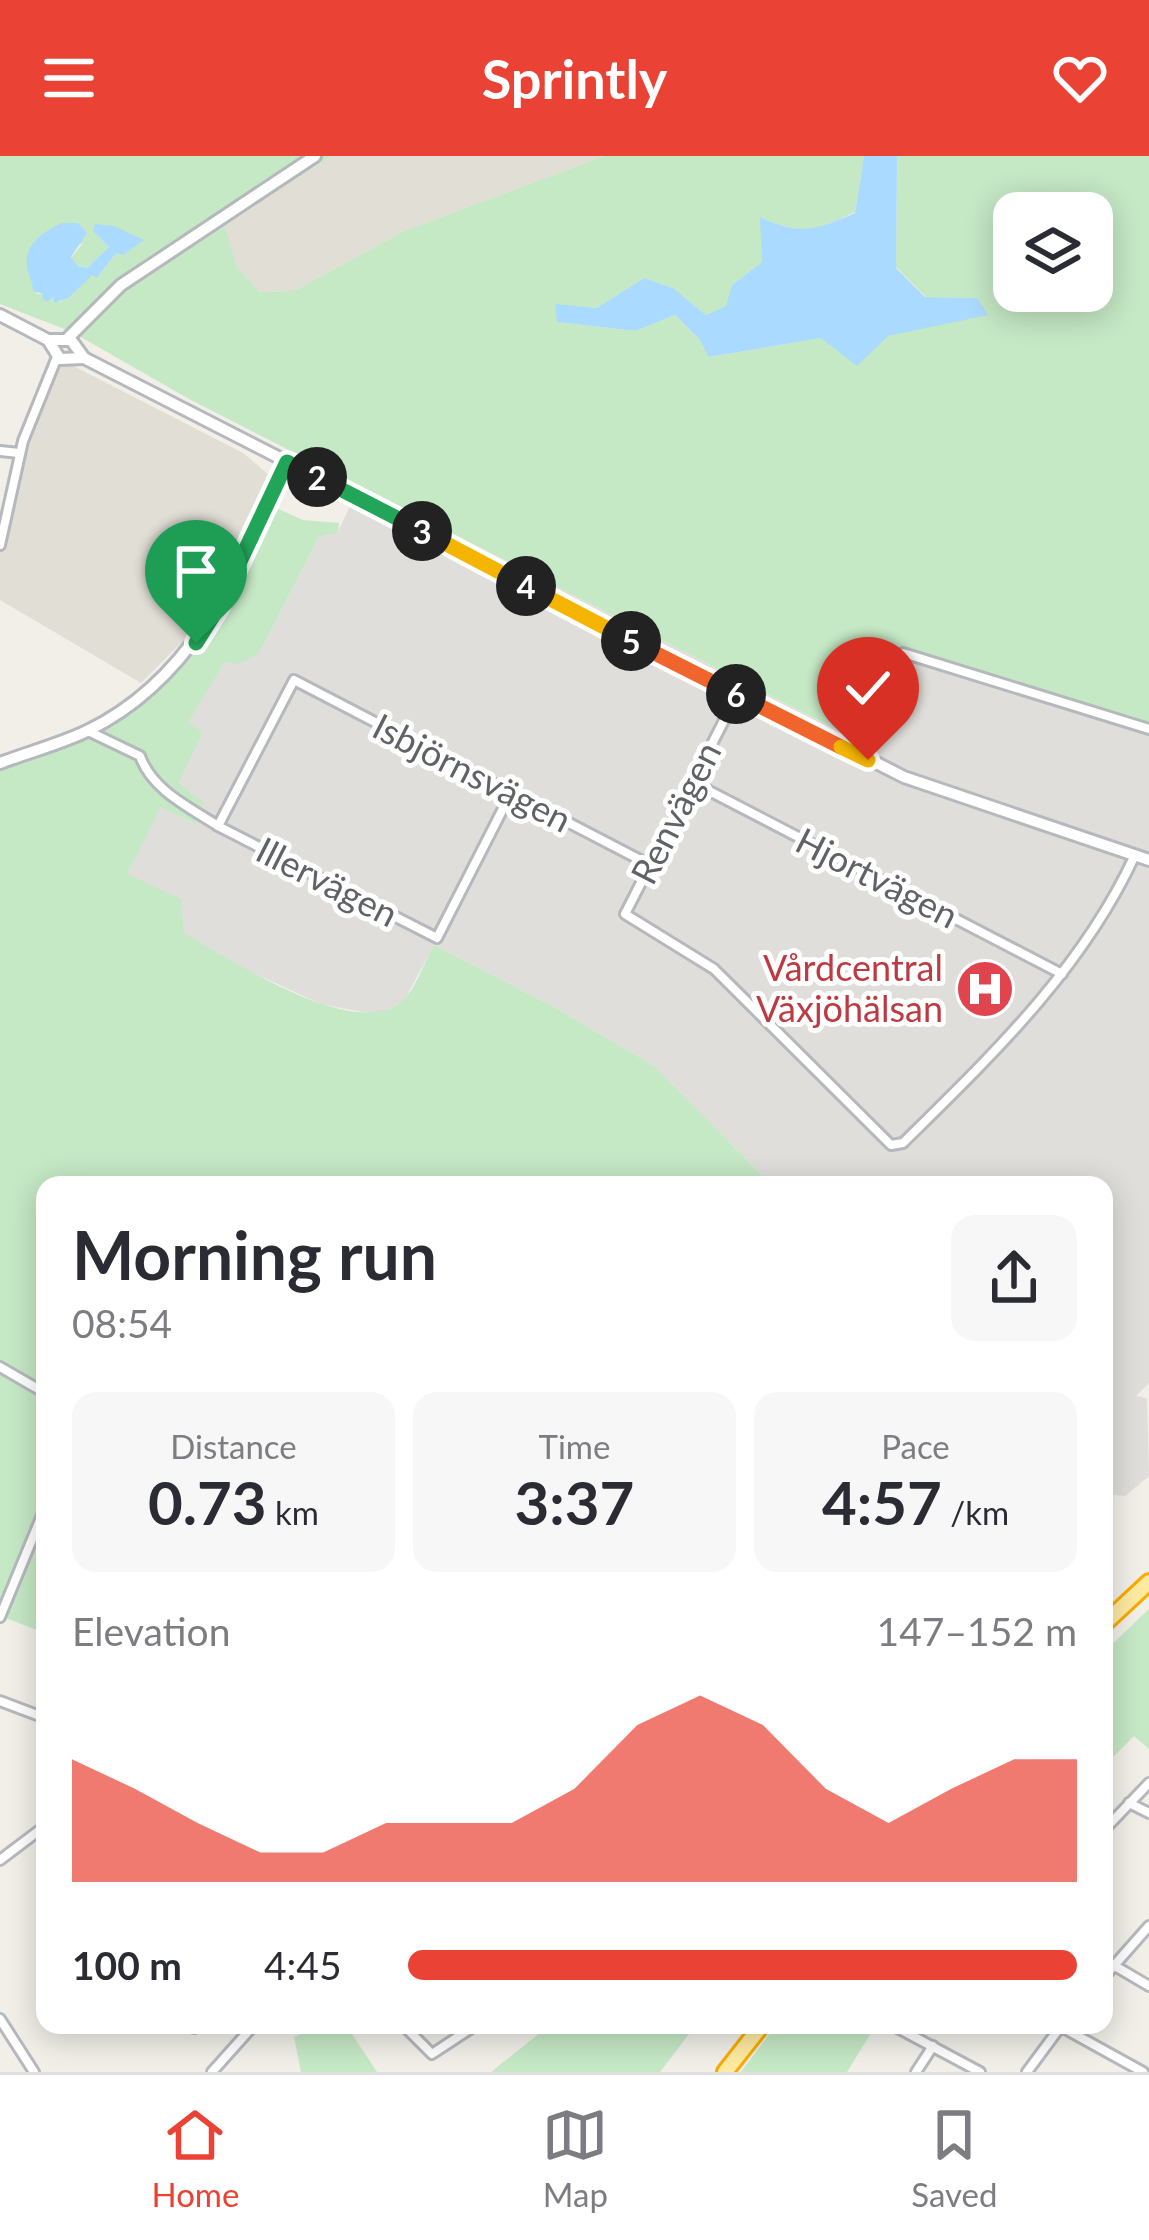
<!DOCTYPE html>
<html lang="en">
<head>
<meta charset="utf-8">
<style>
	body { margin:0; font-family:Lato,sans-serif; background:#f7f7f7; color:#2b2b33; height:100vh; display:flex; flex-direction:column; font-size:45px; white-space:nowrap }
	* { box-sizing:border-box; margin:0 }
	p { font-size:39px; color:#7c7c81 }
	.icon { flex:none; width:66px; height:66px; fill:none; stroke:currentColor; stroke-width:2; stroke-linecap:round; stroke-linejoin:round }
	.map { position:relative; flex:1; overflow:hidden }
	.details { position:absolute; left:36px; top:1020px; width:1077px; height:858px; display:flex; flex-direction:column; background:#fff; border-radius:24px; box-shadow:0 6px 30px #0003 }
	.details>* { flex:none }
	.fabs { position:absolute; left:993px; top:36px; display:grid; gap:24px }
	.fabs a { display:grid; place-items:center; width:120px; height:120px; border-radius:24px; background:#fff; box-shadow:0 6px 30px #0003; font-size:60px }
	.pin { position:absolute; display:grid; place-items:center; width:102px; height:102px; color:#fff; margin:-123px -51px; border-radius:50% 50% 50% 0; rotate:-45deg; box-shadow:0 0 12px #0007 }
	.pin .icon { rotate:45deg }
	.km { position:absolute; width:60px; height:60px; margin:-30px; border-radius:50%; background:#222; color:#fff; font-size:33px; line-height:60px; text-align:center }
	.round { display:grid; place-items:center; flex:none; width:126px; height:126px; border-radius:24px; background:#f7f7f7 }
	.summary { display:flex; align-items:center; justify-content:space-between; height:204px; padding:0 36px }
	h1 { font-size:66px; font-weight:700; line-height:90px }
	.figures { display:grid; grid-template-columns:repeat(3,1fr); gap:18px; height:204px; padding:12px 36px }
	.figures div { display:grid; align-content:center; border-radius:24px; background:#f7f7f7; text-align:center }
	.figures b { font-size:60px; font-weight:700 }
	.figures small { font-size:33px; font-weight:400 }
	.figures p { font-size:33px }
	.chart { height:336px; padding:24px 36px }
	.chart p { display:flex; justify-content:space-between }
	.chart svg { width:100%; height:216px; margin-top:12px; fill:#ea4335; opacity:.7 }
	ul { padding:0 36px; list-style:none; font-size:39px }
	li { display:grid; grid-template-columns:192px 144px 1fr; align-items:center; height:90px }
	li i { height:30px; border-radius:15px; background:#ea4335 }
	header { display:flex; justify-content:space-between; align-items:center; height:156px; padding:0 36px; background:#ea4335; color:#fff; font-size:54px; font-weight:700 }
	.menu { display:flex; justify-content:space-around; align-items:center; height:168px; border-top:3px solid #e1e1e2; background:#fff; font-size:33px; color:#7c7c81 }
	.menu a { display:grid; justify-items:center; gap:6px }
	.menu .active { color:#ea4335 }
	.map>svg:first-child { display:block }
	.industrial { fill:#e0deda }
	.education { fill:#e1ded6 }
	.green { fill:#c5e8c5; fill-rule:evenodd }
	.water { fill:#aadaff }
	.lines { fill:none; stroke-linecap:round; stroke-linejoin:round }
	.minor-casing { stroke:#b5b8bc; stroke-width:14 }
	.tertiary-casing { stroke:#b5b8bc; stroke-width:16 }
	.trunk-casing { stroke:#f9ab00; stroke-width:20 }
	.minor { stroke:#fff; stroke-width:8 }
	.tertiary { stroke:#fff; stroke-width:10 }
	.trunk { stroke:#feeaa1; stroke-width:14 }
	.split-1-casing { stroke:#fff; stroke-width:24 }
	.split-2-casing { stroke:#fff; stroke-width:24 }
	.split-3-casing { stroke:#fff; stroke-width:24 }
	.split-4-casing { stroke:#fff; stroke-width:24 }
	.split-5-casing { stroke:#fff; stroke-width:24 }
	.split-6-casing { stroke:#fff; stroke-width:24 }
	.split-7-casing { stroke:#fff; stroke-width:24 }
	.split-8-casing { stroke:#fff; stroke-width:24 }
	.split-1 { stroke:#22a559; stroke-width:15 }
	.split-2 { stroke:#22a559; stroke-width:15 }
	.split-3 { stroke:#22a559; stroke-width:15 }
	.split-4 { stroke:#f5b400; stroke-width:15 }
	.split-5 { stroke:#f5b400; stroke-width:15 }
	.split-6 { stroke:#f0652b; stroke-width:15 }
	.split-7 { stroke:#f0652b; stroke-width:15 }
	.split-8 { stroke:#f5b400; stroke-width:15 }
	.labels { text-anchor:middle; stroke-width:10; stroke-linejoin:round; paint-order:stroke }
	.street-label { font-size:36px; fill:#5f6368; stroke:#fff }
	.health-label { font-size:36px; fill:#be3a42; stroke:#fff; text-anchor:end }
</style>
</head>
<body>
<header><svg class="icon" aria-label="menu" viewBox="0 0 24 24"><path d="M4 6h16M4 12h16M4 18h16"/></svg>Sprintly<svg class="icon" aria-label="heart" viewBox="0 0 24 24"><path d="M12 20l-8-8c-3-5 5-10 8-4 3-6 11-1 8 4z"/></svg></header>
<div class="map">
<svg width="1149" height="1916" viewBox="0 0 1149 1916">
	<rect width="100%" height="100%" fill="#f1efe8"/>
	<polygon class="industrial" points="359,330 870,591 903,497 1149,573 1149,1227 1136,1240 1147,1242 1149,1320 1125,1340 1104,1338 1104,1029 772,1029 654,910 556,852 434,789 404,845 378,859 321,848 238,810 183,777 127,718 161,650 194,668 177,627 203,576 187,566 225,506 259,497 319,381 338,376"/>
	<g class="education">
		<polygon points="332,0 604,0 404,75 294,135 260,136 237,111 223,68"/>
		<polygon points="60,203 243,297 269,319 256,356 202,459 187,481 141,527 0,444 0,389 19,297"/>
	</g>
	<g class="green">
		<path d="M 0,0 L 332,0 L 224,68 L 237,111 L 260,136 L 294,135 L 404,75 L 604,0 L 864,0 L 855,56 C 812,76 805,79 761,62 L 762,106 L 732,129 L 727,150 L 706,159 L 673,132 L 644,122 L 597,152 L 555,149 L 558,166 L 636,175 L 675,159 L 699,183 L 710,201 L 821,182 L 888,180 L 977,142 L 926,141 L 896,111 L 897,0 L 1149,0 L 1149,573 L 903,497 L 871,591 L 189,243 L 72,176 L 0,148 ZM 1014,57 L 1092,57 L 1092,135 L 1014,135 ZM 93,75 L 116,97 L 98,121 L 92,118 L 69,142 L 59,146 L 55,138 L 37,138 L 28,109 L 83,87 L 71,102 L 78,110 L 87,112 L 109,91 Z"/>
		<path d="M 276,352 L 303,364 L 339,367 L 338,376 L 319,381 L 259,497 L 239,508 L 225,506 L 188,566 L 203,576 L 178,627 L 204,647 L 195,668 L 161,651 L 127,718 L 181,743 L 184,777 C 229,802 353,886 401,846 C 415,835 425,805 434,789 L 556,852 L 654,910 L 772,1029 L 45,1029 L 45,1477 L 0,1460 L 0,611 C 81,584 154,554 206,481 C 234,442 252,394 276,352 Z"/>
		<polygon points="1149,1453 1149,1593 1134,1580 1104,1610 1104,1496"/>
		<polygon points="323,1869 346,1869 377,1916 301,1916 294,1881"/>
		<polygon points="550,1869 696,1869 660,1916 491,1916"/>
		<polygon points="776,1869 876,1869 847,1916 741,1916"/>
	</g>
	<g class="water">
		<path d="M 864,0 L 897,0 L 896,112 L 925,141 L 977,142 L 988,159 L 888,180 L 857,210 L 821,182 L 709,201 L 699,183 L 675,159 L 636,175 L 557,166 L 555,148 L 597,152 L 644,122 L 673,132 L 706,159 L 726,150 L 732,129 L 762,106 L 760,61 C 802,80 815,74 855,57 Z"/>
		<path d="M 63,67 L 78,67 L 87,77 L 71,101 L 78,110 L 87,112 L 109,91 L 93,75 L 95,68 L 114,70 L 144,84 L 123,99 L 116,97 L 97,122 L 92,119 L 69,142 L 54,147 L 54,140 L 47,146 L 42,142 L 43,138 L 33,135 C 33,128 30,122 28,115 C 21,90 43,75 63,67 Z"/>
	</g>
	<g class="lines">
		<g class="minor-casing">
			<g id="minor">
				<polyline points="0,295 19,297"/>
				<polyline points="0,389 23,285 57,201"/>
				<polyline points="903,497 1149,573"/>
				<path d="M 737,539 L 625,758 L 714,813 L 891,989 L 903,987 C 991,900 1082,814 1135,699"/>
				<path d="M 88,575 L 140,600 C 152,634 189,651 218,670"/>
				<polyline points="692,626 1062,818"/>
				<polyline points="511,637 437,782 218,670 294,524 650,709"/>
				<polyline points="0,1211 45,1237"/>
				<polyline points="0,1461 45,1352"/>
				<polyline points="0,1545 45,1562"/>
				<polyline points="1129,1647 1149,1657"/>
				<polyline points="1104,1674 1149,1627"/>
				<polyline points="0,1704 45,1670"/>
				<polyline points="1115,1810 1149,1830"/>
				<polyline points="1104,1821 1149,1770"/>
				<polyline points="0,1863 34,1916"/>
				<polyline points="403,1869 432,1898 476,1869"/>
				<polyline points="892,1869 980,1916"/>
				<polyline points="1058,1869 1143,1916"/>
				<polyline points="194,1872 203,1869"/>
				<polyline points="212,1916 254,1869"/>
				<polyline points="916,1916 933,1890"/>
				<polyline points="1027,1916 1061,1870"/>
			</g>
		</g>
		<g class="tertiary-casing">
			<g id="tertiary">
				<polyline points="0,159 48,184 71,184 84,202 904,621 1149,704"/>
				<polyline points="68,182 121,129 315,0"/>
				<polyline points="48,184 60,203 84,202"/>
				<path d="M 0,607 C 29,596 60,588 87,575 C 197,522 240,411 287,306"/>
			</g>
		</g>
		<g class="trunk-casing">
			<g id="trunk">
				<polyline points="1104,1468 1149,1426"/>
				<polyline points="725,1916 762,1869"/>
			</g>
		</g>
		<use href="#minor" class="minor"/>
		<use href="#tertiary" class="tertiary"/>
		<use href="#trunk" class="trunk"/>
	</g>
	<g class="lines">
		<g class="split-1-casing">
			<polyline id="split-1" points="196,487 218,452 251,382"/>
		</g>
		<g class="split-2-casing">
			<polyline id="split-2" points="251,382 287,306 317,321"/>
		</g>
		<g class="split-3-casing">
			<polyline id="split-3" points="317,321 422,375"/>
		</g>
		<g class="split-4-casing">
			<polyline id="split-4" points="422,375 526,430"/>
		</g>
		<g class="split-5-casing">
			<polyline id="split-5" points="526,430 631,485"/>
		</g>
		<g class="split-6-casing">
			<polyline id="split-6" points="631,485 736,538"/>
		</g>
		<g class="split-7-casing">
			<polyline id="split-7" points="736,538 841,591"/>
		</g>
		<g class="split-8-casing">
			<polyline id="split-8" points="841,591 868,604"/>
		</g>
		<use href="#split-1" class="split-1"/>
		<use href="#split-2" class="split-2"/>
		<use href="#split-3" class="split-3"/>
		<use href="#split-4" class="split-4"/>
		<use href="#split-5" class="split-5"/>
		<use href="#split-6" class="split-6"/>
		<use href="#split-7" class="split-7"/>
		<use href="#split-8" class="split-8"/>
	</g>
	<defs>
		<g id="hospital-disc" transform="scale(3)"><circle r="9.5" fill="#e0444e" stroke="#fff"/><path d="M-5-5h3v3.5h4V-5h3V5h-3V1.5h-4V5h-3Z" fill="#fff"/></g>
	</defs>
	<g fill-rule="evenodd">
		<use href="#hospital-disc" x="985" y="833"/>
	</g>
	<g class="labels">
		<g class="street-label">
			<text transform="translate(472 617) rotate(27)" y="13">Isbjörnsvägen</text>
			<text transform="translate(676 657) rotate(-63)" y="13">Renvägen</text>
			<text transform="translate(877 722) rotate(27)" y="13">Hjortvägen</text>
			<text transform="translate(327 726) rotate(27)" y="13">Illervägen</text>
		</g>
		<g class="health-label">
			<text x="943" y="825">Vårdcentral<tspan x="943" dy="41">Växjöhälsan</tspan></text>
		</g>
	</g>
</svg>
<div class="fabs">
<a><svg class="icon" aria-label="layers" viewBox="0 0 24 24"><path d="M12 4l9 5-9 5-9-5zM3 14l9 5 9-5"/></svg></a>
</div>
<div class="pin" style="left:196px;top:487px;background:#1e9e55"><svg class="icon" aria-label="arrive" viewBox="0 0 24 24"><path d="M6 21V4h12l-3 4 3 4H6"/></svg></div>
<div class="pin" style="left:868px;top:604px;background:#d93025"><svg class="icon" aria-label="check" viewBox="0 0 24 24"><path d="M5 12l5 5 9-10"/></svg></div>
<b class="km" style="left:317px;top:321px">2</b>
<b class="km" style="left:422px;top:375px">3</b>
<b class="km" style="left:526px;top:430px">4</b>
<b class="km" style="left:631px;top:485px">5</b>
<b class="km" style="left:736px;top:538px">6</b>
<section class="details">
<div class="summary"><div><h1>Morning run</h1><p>08:54</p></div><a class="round"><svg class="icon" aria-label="share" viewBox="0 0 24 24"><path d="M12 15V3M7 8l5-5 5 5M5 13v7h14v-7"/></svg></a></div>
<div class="figures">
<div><p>Distance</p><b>0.73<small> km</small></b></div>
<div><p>Time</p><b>3:37</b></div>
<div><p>Pace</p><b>4:57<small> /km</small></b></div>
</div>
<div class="chart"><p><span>Elevation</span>147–152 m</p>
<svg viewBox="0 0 160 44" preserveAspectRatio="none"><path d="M0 44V19L10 25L20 32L30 38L40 38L50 32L60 32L70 32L80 25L90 12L100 6L110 12L120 25L130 32L140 25L150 19L160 19V44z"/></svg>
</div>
<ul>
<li><b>100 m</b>4:45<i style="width:100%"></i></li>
</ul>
</section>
</div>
<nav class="menu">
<a class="active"><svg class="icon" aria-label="home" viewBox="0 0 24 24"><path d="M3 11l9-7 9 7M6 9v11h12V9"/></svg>Home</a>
<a><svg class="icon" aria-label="map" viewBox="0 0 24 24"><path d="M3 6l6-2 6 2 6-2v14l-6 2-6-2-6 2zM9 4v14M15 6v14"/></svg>Map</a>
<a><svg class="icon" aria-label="saved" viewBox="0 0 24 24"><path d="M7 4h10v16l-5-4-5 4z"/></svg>Saved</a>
</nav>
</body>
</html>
